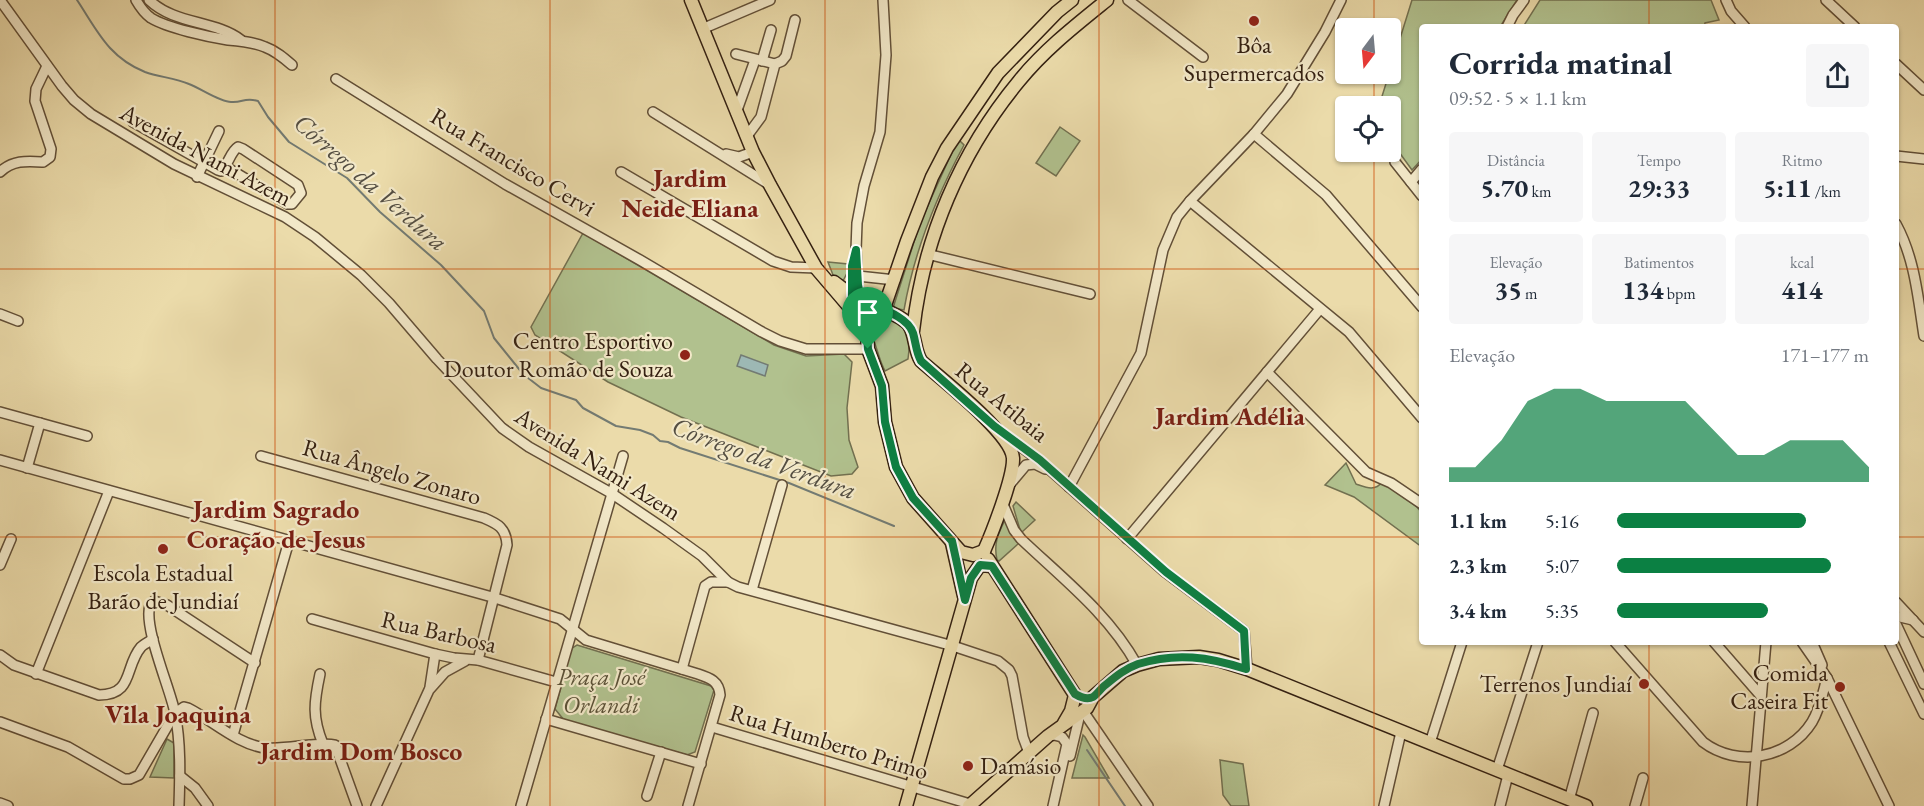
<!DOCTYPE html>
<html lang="pt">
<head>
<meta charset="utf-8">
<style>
	body { margin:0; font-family:"EB Garamond",serif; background:#f6f6f7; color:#1f2937; height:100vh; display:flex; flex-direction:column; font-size:22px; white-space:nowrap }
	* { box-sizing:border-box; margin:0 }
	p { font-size:20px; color:#747a83 }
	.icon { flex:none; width:33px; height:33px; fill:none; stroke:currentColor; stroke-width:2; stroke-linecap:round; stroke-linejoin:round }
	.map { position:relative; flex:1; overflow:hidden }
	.drawer { position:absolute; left:1419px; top:24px; width:480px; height:621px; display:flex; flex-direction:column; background:#fff; border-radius:6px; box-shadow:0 2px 4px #0004 }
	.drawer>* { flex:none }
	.needle { width:39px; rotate:196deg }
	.buttons { position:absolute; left:1335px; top:18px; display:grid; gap:12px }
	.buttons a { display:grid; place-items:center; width:66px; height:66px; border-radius:6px; background:#fff; box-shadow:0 2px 4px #0004; font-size:30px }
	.pin { position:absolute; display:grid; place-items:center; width:51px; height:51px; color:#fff; margin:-62px -26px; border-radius:50% 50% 50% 0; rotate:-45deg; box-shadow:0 0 6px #0007 }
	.pin .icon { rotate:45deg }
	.round { display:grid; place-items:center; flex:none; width:63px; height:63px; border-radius:6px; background:#f6f6f7 }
	.headline { display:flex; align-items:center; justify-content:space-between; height:102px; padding:0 30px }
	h1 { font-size:33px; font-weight:700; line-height:45px }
	.metrics { display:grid; grid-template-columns:repeat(3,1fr); gap:9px; height:102px; padding:6px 30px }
	.metrics div { display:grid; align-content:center; border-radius:6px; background:#f6f6f7; text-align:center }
	.metrics b { font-size:26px; font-weight:700 }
	.metrics small { font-size:16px; font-weight:400 }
	.metrics p { font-size:16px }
	.chart { height:168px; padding:12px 30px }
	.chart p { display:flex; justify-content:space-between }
	.chart svg { width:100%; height:108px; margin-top:6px; fill:#0b8043; opacity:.7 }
	ul { padding:0 30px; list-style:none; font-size:20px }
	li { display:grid; grid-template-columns:96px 72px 1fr; align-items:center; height:45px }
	li i { height:15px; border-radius:8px; background:#0b8043 }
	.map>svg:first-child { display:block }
	.green { fill:#b1c18e; stroke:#727050; stroke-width:1.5 }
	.water { fill:#9db8b4; stroke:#737b73; stroke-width:1.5 }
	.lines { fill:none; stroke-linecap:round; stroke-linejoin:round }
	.stream { stroke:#737b73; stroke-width:2 }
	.minor-casing { stroke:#624f37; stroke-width:12 }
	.major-casing { stroke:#342011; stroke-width:15 }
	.minor { stroke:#f2e8c8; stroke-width:9 }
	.major { stroke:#ebdbaa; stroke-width:12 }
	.route-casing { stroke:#fff; stroke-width:12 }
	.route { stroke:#0b8043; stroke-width:8 }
	.grid { fill:none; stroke:#cd500d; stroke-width:1.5; stroke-opacity:0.55 }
	.poi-dot { fill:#8f2418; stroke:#f2e8c8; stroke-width:2 }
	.labels { text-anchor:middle; stroke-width:4.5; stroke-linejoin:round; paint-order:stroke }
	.poi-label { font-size:24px; fill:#342011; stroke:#f2e8c8; text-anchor:end }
	.street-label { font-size:24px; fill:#342011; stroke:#f2e8c8 }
	.park-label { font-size:24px; font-style:italic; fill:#5a5036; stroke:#f2e8c8 }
	.neighbourhood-label { font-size:26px; font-weight:bold; fill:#7a1f14; stroke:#f2e8c8 }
	.water-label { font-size:26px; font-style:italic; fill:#544e42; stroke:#f2e8c8 }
</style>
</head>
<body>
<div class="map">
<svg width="1924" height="806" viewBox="0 0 1924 806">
	<rect width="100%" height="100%" fill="#ebdbaa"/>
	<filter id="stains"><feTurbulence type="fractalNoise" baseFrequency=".00333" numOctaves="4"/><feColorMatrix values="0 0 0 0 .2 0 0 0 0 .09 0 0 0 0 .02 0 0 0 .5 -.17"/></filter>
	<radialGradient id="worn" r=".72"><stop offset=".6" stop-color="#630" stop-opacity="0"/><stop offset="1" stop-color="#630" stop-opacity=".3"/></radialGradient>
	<g class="green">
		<polygon points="1412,0 1517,0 1500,27 1422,27 1422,159 1412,170 1391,141 1390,106 1379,106"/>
		<polygon points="1540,0 1711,0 1719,20 1705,23 1704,27 1523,27"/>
		<polygon points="1060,127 1080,141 1056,176 1036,163"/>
		<path d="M 958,139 L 964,145 C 936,197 914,252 904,310 L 893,308 L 920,223 Z"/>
		<polygon points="583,233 774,345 806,356 844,354 852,362 847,408 849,440 858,467 852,474 831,476 681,417 608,382 535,335 531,327"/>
		<polygon points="828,262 848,264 848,271 843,281 833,275"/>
		<path d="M 893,317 C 908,331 911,339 908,359 L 885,371 C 878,358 877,345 870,332 L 879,319 Z"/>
		<path d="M 1346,463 L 1356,484 C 1365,487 1375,492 1382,482 L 1417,507 L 1422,513 L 1422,547 L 1354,497 L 1325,485 Z"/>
		<polygon points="1016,502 1035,520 1021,533 1013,506"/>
		<path d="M 1007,516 L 1019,543 L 999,561 L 997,560 C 993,542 999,532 1007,516 Z"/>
		<polygon points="577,645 711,686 714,690 695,752 687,755 564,720 555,709 570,653 572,648"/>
		<polygon points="1083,735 1085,737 1109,778 1072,778"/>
		<polygon points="167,739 174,743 174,778 150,777"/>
		<polygon points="1220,760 1243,764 1249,806 1231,806 1223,795"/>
	</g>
	<polygon class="water" points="741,355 768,365 765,376 737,366"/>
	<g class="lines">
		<g class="stream">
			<path d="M 77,0 C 97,30 108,57 145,72 C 159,77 175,78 189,84 C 200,88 220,102 231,102 C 243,103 244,97 258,101 L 268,117 L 289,142 L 347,178 L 380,212 L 441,265 L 484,311 L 494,338 L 523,374 L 541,388 L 576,400 L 583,408 L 616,426 L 640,430 L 653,435 L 660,441 L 668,442 L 680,448 L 789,483 L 894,526"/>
			<polyline points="1087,750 1125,806"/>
		</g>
		<g class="minor-casing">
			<g id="minor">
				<polyline points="0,0 62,86 74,100 91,114 174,164 285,217 315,237 361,275 389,303 437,359 502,428 529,447 611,493 663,528 702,556 728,582 738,587 953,646 998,661 1009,670 1012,676 1023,737 1029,753"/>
				<path d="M 136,0 C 140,7 144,13 151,18 C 167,28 209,37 228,40 C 241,41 253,42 265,47 C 276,51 284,58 292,65"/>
				<path d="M 149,0 C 175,25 215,20 241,40"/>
				<polyline points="1128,0 1203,57"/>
				<polyline points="1726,0 1731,11 1745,27"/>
				<polyline points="1826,0 1855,27"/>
				<polyline points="1507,27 1513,15 1524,0"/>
				<polyline points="702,29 770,0"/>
				<polyline points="736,54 775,64"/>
				<polyline points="762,61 771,30"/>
				<polyline points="1896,64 1924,90"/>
				<polyline points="336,79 505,184 640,260 762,332 780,341 806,349 868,349"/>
				<polyline points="653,112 770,185"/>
				<polyline points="736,113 755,60"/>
				<path d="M 133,122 L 218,170 L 221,171 C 229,164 230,152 238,147 L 243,149 L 298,185 L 301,193 L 292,204 L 288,204 L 226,167"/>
				<polyline points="1254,134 1326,195 1422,307"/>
				<polyline points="747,136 761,117 775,64 782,61 786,56 795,20"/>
				<polyline points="726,154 739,157 753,152"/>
				<polyline points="1896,156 1924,159"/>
				<polyline points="1395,162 1422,196"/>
				<path d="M 0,172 C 13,160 26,161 43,162 L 50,157 L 51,149 L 35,101 L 36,89 L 47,66"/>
				<polyline points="621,172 773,261 791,267 816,268"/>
				<polyline points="197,177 219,131"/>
				<polyline points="1411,182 1422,169"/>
				<polyline points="1190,201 1349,332 1422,418"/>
				<path d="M 1896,224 C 1915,259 1918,298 1924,336"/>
				<polyline points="927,254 1090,294"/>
				<polyline points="858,276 895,280"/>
				<polyline points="861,300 858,286 856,250 857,223 864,186 880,132 886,55 883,0"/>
				<polyline points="0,314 18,321"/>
				<polyline points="1267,372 1366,472 1391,483 1422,504"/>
				<polyline points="0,412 87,436"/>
				<polyline points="1000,431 1040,461 1165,572 1244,631 1247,669"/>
				<path d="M 261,456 L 484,518 C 498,524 506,528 507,545 L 478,660"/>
				<path d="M 0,460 L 492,597 L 560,619 L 586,640 L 698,674 C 710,678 719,681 720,695 L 688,806"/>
				<polyline points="27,468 40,423"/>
				<polyline points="1010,484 1026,465 1035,464 1045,469"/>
				<polyline points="1069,487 1141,353 1163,250 1177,217 1190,201 1254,134 1287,94 1325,32 1341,0"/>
				<path d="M 1002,502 L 1014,530 L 1021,539 C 1062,578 1109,614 1137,665"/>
				<polyline points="1127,539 1320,309"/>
				<polyline points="0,565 11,539"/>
				<polyline points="752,590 782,485"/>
				<polyline points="1896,602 1924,632"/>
				<polyline points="1896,616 1913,620"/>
				<polyline points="312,619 435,654 454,658 478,660 556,682"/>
				<polyline points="1896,624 1924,684"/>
				<path d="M 1615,642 L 1703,742 C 1737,768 1789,759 1812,722 C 1820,709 1823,692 1827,678"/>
				<polyline points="1714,642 1761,696"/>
				<polyline points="1802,642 1827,678 1889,806"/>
				<polyline points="1812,642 1822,665"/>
				<polyline points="1889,642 1924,714"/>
				<path d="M 0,655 L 14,665 L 99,695 C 134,695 124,667 141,647 C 144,644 150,641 153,639"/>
				<polyline points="682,669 705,586 711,582 728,582"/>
				<polyline points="36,674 109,491"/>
				<path d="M 320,674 C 314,702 312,717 323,744"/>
				<polyline points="430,687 435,654"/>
				<polyline points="1083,711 1148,806"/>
				<polyline points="546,719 701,764"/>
				<path d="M 0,722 L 68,747 L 124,779 L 130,779 L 139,775 L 175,713 L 184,707 L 188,708 C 212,720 238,745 266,748 C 287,750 319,741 335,745 L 357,806"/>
				<polyline points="712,727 970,804"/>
				<polyline points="233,735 289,541"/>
				<polyline points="1048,736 1054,735 1062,737 1067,744 1053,806"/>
				<polyline points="1430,743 1462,642"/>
				<polyline points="1070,756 1080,714"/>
				<polyline points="1497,770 1538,642"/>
				<polyline points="180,776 195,788 208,806"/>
				<polyline points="647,796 661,752"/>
				<polyline points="1569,800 1593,713"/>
				<polyline points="0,803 8,806"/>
				<path d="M 179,806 C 180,775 181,743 175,713 C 170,688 143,627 150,605 L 154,601 L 167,605 L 255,663"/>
				<polyline points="376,806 429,690 445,672 465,661"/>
				<polyline points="521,806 623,456"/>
				<polyline points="1384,806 1401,732"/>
				<polyline points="1500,806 1508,775"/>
				<polyline points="1635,806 1643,778"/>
				<polyline points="1752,806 1766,642"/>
			</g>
		</g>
		<g class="major-casing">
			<g id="major">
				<polyline points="691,0 753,152 770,185 816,268 863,323 867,333 868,349 882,386 885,422 896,467 913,498 961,552 973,555 984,551"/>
				<path d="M 834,282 C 841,287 847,292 854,296 C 868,305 900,313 909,325 C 916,336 914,350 921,361 C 941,379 1011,433 1013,458 C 1014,477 992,533 984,551"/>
				<path d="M 913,331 C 923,240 960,152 1019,81 C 1044,50 1076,25 1107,0"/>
				<polyline points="867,333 869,326 883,311 907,241 932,177 947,148 998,73 1057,12 1072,0"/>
				<polyline points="952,543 964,596"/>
				<polyline points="988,559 1075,695"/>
				<polyline points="1064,723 1071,711 1075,695"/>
				<polyline points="906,806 971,578 980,565 992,566"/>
				<polyline points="969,806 1048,736 1087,708 1093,697 1123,671 1137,665 1159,659 1199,657 1218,660 1247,669 1586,806"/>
			</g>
		</g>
		<use href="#minor" class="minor"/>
		<use href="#major" class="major"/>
	</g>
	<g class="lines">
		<g class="route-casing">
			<path id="route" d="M 856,250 L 858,285 L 861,300 C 877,308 907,315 913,333 C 916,343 916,352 921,361 L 994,426 L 1040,460 L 1166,572 L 1244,631 L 1246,669 C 1209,657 1176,652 1138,664 C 1124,669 1114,678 1103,687 C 1100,690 1096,695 1093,697 C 1087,700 1080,697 1075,694 L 992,566 L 980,565 L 971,578 L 965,600 L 952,541 L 913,498 L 896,467 L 885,422 L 882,386 L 868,349 L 867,333 L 852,296 L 852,266 Z"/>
		</g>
		<use href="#route" class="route"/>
	</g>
	<path class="grid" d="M 275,0 L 275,806M 550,0 L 550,806M 825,0 L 825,806M 1099,0 L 1099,806M 1374,0 L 1374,28M 1649,0 L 1649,27M 1374,74 L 1374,106M 1374,152 L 1374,806M 0,269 L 1422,269M 1896,269 L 1924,269M 0,537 L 1422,537M 1896,537 L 1924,537M 1649,642 L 1649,806"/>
	<g class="poi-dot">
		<circle cx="1254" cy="21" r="6"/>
		<circle cx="685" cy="355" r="6"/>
		<circle cx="163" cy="549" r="6"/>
		<circle cx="1644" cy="684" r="6"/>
		<circle cx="1840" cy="687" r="6"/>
		<circle cx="968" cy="766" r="6"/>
	</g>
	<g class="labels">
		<g class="poi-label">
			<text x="1254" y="53" text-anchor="middle">Bôa<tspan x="1254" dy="28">Supermercados</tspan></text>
			<text x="673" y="349">Centro Esportivo<tspan x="673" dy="28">Doutor Romão de Souza</tspan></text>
			<text x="163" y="581" text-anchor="middle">Escola Estadual<tspan x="163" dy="28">Barão de Jundiaí</tspan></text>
			<text x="1828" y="681">Comida<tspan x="1828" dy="28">Caseira Fit</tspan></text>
			<text x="1632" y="692">Terrenos Jundiaí</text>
			<text x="980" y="774" text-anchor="start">Damásio</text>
		</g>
		<g class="street-label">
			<text transform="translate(206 155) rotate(28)" y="8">Avenida Nami Azem</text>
			<text transform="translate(513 162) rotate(31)" y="8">Rua Francisco Cervi</text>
			<text transform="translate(1002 402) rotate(39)" y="8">Rua Atibaia</text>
			<text transform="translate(598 464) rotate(32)" y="8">Avenida Nami Azem</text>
			<text transform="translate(392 472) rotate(16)" y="8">Rua Ângelo Zonaro</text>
			<text transform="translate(439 632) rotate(13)" y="8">Rua Barbosa</text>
			<text transform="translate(829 742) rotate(17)" y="8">Rua Humberto Primo</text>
		</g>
		<g class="park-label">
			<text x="601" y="685">Praça José<tspan x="601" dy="28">Orlandi</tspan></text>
		</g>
		<g class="neighbourhood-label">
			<text x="690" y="187">Jardim<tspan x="690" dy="30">Neide Eliana</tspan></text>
			<text x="1230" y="425">Jardim Adélia</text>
			<text x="276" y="518">Jardim Sagrado<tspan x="276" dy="30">Coração de Jesus</tspan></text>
			<text x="178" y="723">Vila Joaquina</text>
			<text x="361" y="760">Jardim Dom Bosco</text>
		</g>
		<g class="water-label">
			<text transform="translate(371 182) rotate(41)" y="9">Córrego da Verdura</text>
			<text transform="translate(764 458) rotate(20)" y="9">Córrego da Verdura</text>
		</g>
	</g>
	<rect width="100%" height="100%" filter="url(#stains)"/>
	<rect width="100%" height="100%" fill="url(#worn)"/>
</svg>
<div class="buttons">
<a><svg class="needle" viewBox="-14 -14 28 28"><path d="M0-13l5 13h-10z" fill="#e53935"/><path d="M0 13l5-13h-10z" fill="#747a83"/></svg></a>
<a><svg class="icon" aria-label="locate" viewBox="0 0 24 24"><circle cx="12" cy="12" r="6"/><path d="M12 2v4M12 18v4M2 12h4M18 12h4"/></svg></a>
</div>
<div class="pin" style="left:868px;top:349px;background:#1e9e55"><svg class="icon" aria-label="arrive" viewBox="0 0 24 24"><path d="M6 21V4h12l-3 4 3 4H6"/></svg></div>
<section class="drawer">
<div class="headline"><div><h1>Corrida matinal</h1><p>09:52 · 5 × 1.1 km</p></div><a class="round"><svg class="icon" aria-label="share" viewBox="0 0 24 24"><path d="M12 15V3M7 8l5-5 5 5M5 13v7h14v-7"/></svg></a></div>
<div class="metrics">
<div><p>Distância</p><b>5.70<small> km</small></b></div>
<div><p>Tempo</p><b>29:33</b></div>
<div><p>Ritmo</p><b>5:11<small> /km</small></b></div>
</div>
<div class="metrics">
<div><p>Elevação</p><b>35<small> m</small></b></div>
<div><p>Batimentos</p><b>134<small> bpm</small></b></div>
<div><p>kcal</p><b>414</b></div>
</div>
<div class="chart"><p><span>Elevação</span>171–177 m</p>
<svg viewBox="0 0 160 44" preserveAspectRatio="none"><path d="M0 44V38L10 38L20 27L30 11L40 6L50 6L60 11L70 11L80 11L90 11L100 22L110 33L120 33L130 27L140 27L150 27L160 38V44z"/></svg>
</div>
<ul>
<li><b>1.1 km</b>5:16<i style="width:75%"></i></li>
<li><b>2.3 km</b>5:07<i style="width:85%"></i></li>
<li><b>3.4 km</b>5:35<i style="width:60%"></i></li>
</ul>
</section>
</div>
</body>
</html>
